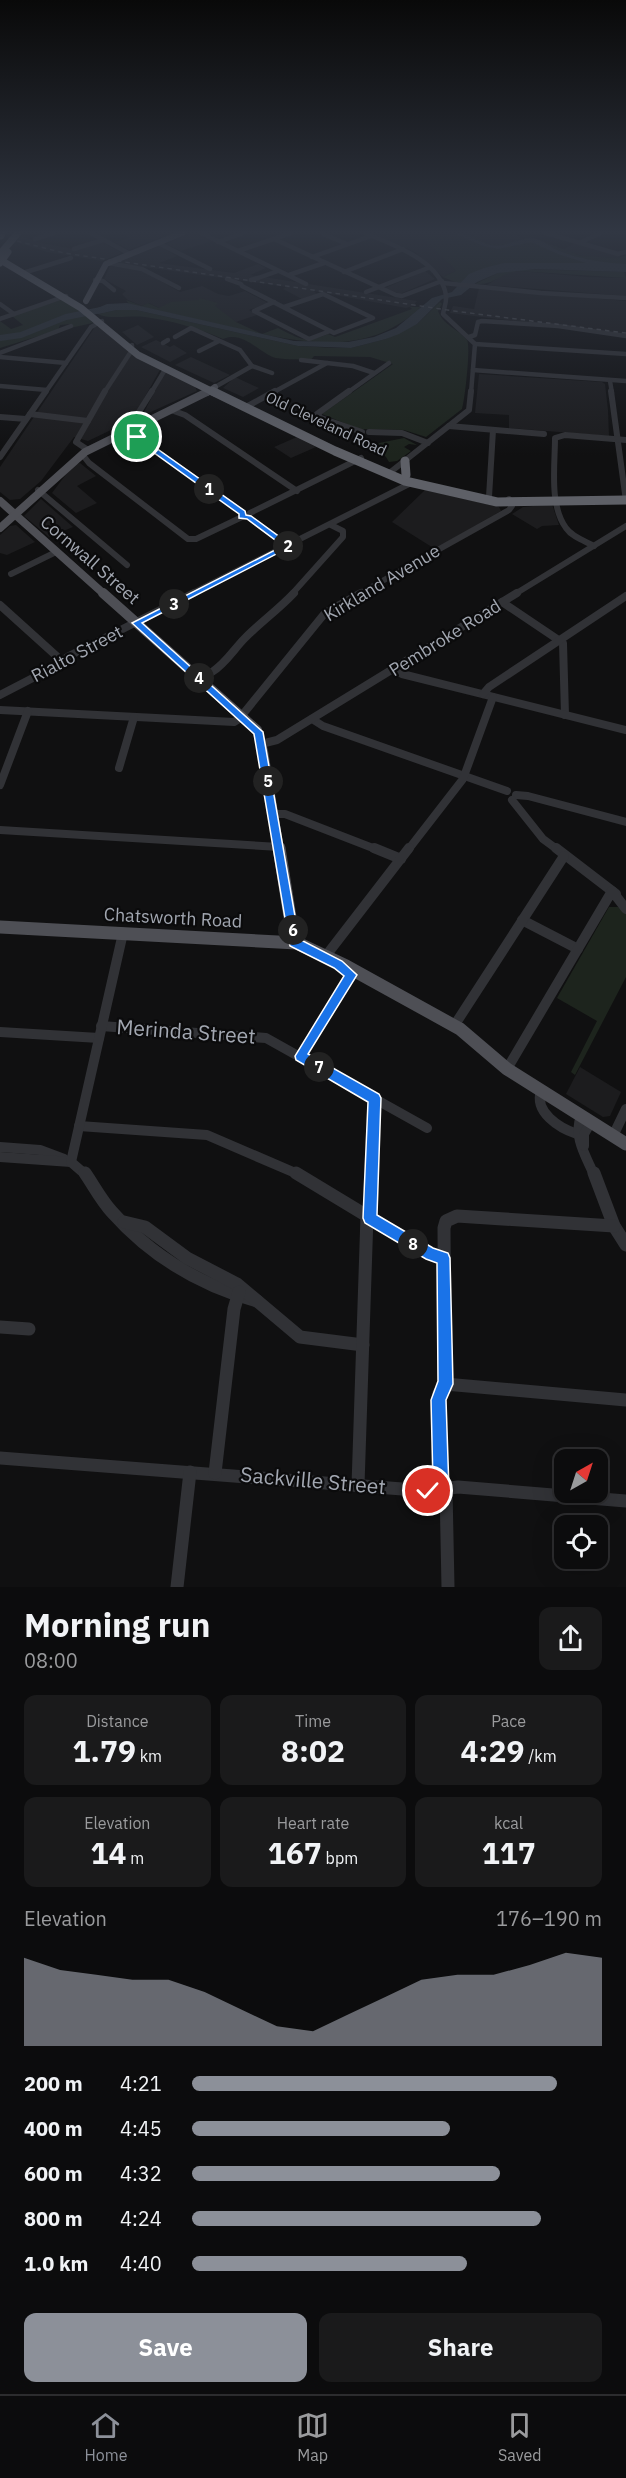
<!DOCTYPE html>
<html lang="en">
<head>
<meta charset="utf-8">
<style>
	body { margin:0; font-family:"IBM Plex Sans",sans-serif; background:#1a1a1b; color:#f1f3f6; height:100vh; display:flex; flex-direction:column; font-size:22px; white-space:nowrap }
	* { box-sizing:border-box; margin:0 }
	p { font-size:20px; color:#9a9b9d }
	.icon { flex:none; width:33px; height:33px; fill:none; stroke:currentColor; stroke-width:2; stroke-linecap:round; stroke-linejoin:round }
	.map { position:relative; height:1587px; overflow:hidden }
	.panel { display:flex; flex-direction:column; background:#0c0c0d; flex:1 }
	.panel>* { flex:none }
	.needle { width:39px; rotate:39deg }
	.controls { position:absolute; left:554px; top:1449px; display:grid; gap:12px }
	.controls a { display:grid; place-items:center; width:54px; height:54px; border-radius:12px; background:#0c0c0d; box-shadow:0 6px 24px #0002,0 0 0 2px #2c2c2e; font-size:30px }
	.pin { position:absolute; display:grid; place-items:center; width:51px; height:51px; color:#fff; margin:-26px; border:3px solid #fff; border-radius:50%; box-shadow:0 2px 6px #0007 }
	.km { position:absolute; width:30px; height:30px; margin:-15px; border-radius:50%; background:#222; color:#fff; font-size:16px; line-height:30px; text-align:center }
	.round { display:grid; place-items:center; flex:none; width:63px; height:63px; border-radius:12px; background:#1a1a1b }
	.headline { display:flex; align-items:center; justify-content:space-between; height:102px; padding:0 24px }
	h1 { font-size:33px; font-weight:700; line-height:45px }
	.stats { display:grid; grid-template-columns:repeat(3,1fr); gap:9px; height:102px; padding:6px 24px }
	.stats div { display:grid; align-content:center; border-radius:12px; background:#1a1a1b; text-align:center }
	.stats b { font-size:30px; font-weight:700 }
	.stats small { font-size:16px; font-weight:400 }
	.stats p { font-size:16px }
	.chart { height:168px; padding:12px 24px }
	.chart p { display:flex; justify-content:space-between }
	.chart svg { width:100%; height:108px; margin-top:6px; fill:#8c9099; opacity:.7 }
	.button { display:flex; gap:12px; margin-top:auto; padding:12px 24px }
	.button a { flex:1; height:69px; border-radius:12px; background:#8c9099; color:#fff; font-size:24px; font-weight:700; line-height:69px; text-align:center }
	.button a+a { background:#1a1a1b; color:#f1f3f6 }
	ul { padding:0 24px; list-style:none; font-size:20px }
	li { display:grid; grid-template-columns:96px 72px 1fr; align-items:center; height:45px }
	li i { height:15px; border-radius:8px; background:#8c9099 }
	.dock { display:flex; justify-content:space-around; align-items:center; height:84px; border-top:2px solid #2c2c2e; background:#0c0c0d; font-size:16px; color:#9a9b9d }
	.dock a { display:grid; justify-items:center; gap:3px }
	.dock .selected { color:#8c9099 }
	.map>svg:first-child { display:block }
	.built { fill:#1c1c1e }
	.green { fill:#1d241d }
	.water { fill:#2a3036 }
	.lines { fill:none; stroke-linecap:round; stroke-linejoin:round }
	.river { stroke:#2a3036; stroke-width:6 }
	.minor-far4 { stroke:#313236; stroke-width:4.5 }
	.minor-far3 { stroke:#313236; stroke-width:6 }
	.minor-far2 { stroke:#313236; stroke-width:8 }
	.minor-far1 { stroke:#313236; stroke-width:10 }
	.minor { stroke:#313236; stroke-width:13 }
	.major-far3 { stroke:#4e4f55; stroke-width:6 }
	.major-far2 { stroke:#4e4f55; stroke-width:8 }
	.major-far1 { stroke:#4e4f55; stroke-width:10 }
	.major { stroke:#4e4f55; stroke-width:13 }
	.highway-far1 { stroke:#5e6067; stroke-width:7 }
	.highway { stroke:#5e6067; stroke-width:9 }
	.rail { stroke:#484a4f; stroke-width:1.5; stroke-dasharray:4.5 4; stroke-linecap:butt }
	.minor-bridge { stroke:#313236; stroke-width:4.5 }
	.highway-bridge { stroke:#5e6067; stroke-width:7 }
	.route { fill:#1a73e8; stroke:#fff; stroke-width:1.5 }
	.labels { text-anchor:middle; stroke-width:4.5; stroke-linejoin:round; paint-order:stroke }
	.far-street-label { font-size:15px; fill:#a2a7b1; stroke:#0b0b0c }
	.street-label { font-size:18px; fill:#a2a7b1; stroke:#0b0b0c }
	.near-street-label { font-size:21px; fill:#a2a7b1; stroke:#0b0b0c }
</style>
</head>
<body>
<div class="map">
<svg width="626" height="1587" viewBox="0 0 626 1587">
	<rect width="100%" height="100%" fill="#101011"/>
	<g class="built">
		<polygon points="124,233 141,235 169,234 129,250 115,242 129,238"/>
		<polygon points="192,233 211,241 181,251 166,244"/>
		<polygon points="376,233 427,233 456,271 443,277 415,252 373,234"/>
		<polygon points="466,233 512,233 523,238 505,244 490,244"/>
		<polygon points="21,236 41,243 79,250 102,242 122,253 102,261 47,252 16,242"/>
		<polygon points="575,243 622,257 617,258 585,257 563,250"/>
		<polygon points="159,246 177,256 159,263 234,273 258,264 266,268 250,275 417,301 413,306 406,308 314,291 317,294 302,299 283,289 287,287 116,263"/>
		<polygon points="110,266 141,270 180,292 202,286 218,294 229,296 245,291 268,303 249,310 257,315 236,322 159,308 149,303 142,306 128,300 122,294 126,291 104,279"/>
		<polygon points="425,271 435,279 400,294 385,288"/>
		<polygon points="519,271 588,277 626,278 626,296 487,285 507,272"/>
		<polygon points="479,288 626,301 626,335 450,313 453,306 474,309"/>
		<polygon points="138,325 154,337 137,345 122,332"/>
		<polygon points="99,326 161,368 132,420 88,441 74,437 41,481 20,499 10,500 0,492 0,467 95,327"/>
		<polygon points="156,340 170,347 174,345 187,353 170,362 141,347"/>
		<polygon points="191,357 230,375 214,383 175,365"/>
		<polygon points="166,370 194,385 197,391 142,416"/>
		<polygon points="479,374 602,382 605,384 608,410 609,436 509,428 509,415 475,413"/>
		<polygon points="235,377 259,388 243,397 223,388"/>
		<polygon points="297,437 316,447 291,458 274,447"/>
		<polygon points="80,463 96,476 77,486 97,503 76,513 52,493 73,465"/>
		<polygon points="425,490 499,507 501,511 435,549 392,522"/>
		<polygon points="41,499 73,527 49,537 24,516"/>
		<polygon points="552,504 559,525 542,526 537,529 512,514 523,507"/>
		<polygon points="16,525 35,542 7,555 0,553 0,535 10,526"/>
		<polygon points="580,1067 621,1092 610,1116 603,1117 566,1094"/>
	</g>
	<g class="green">
		<path d="M 423,233 L 466,233 L 490,244 L 499,244 L 531,237 L 581,256 L 617,258 L 626,255 L 626,266 L 518,264 L 467,283 L 455,282 L 443,277 L 456,271 C 446,258 429,249 423,233 Z"/>
		<path d="M 520,269 L 624,272 L 626,278 L 519,271 C 501,273 493,286 475,284 L 498,273 Z"/>
		<polygon points="199,298 218,303 215,306 236,322 262,334 129,304 126,300 142,306 148,303 159,308 171,302 199,300"/>
		<polygon points="61,300 80,310 93,323 70,328 71,324 60,325 58,330 0,348 0,321 11,329 23,325 12,316"/>
		<path d="M 440,302 L 442,304 L 438,311 C 443,325 458,329 467,340 C 471,345 465,399 462,409 L 426,437 L 404,430 L 359,429 L 322,414 L 393,364 L 370,357 L 314,356 L 311,360 C 300,359 287,360 276,358 C 259,353 243,330 223,339 C 198,328 173,321 145,317 C 132,315 108,320 98,314 L 117,310 L 136,310 L 298,346 L 334,348 L 351,348 L 386,339 L 417,324 Z"/>
		<path d="M 410,307 L 421,307 C 374,351 321,346 262,334 L 278,328 C 300,339 305,344 328,334 L 335,337 L 412,309 Z"/>
		<polygon points="404,438 417,445 409,444 404,447 411,451 397,461 389,462 386,457 376,447 379,443"/>
		<polygon points="609,907 618,907 626,913 626,977 575,1075 571,1072 597,1021 557,998"/>
	</g>
	<path class="water" d="M 454,233 C 468,233 477,242 490,245 C 505,249 521,236 536,239 C 544,241 550,247 557,250 C 578,259 603,263 626,264 L 626,272 L 535,269 L 498,273 L 477,282 L 461,295 L 442,299 L 417,324 L 399,334 L 386,339 L 351,348 L 298,346 L 136,310 L 117,310 L 98,314 L 93,310 L 107,304 L 127,303 L 294,341 L 348,342 L 374,337 L 396,328 L 432,298 L 452,292 L 469,274 L 484,268 L 504,263 L 586,263 L 558,254 L 531,242 L 498,249 L 483,246 Z"/>
	<g class="lines">
		<polyline class="river" points="0,338 21,335 66,317 106,309"/>
		<g class="minor-far4">
			<polyline points="91,233 130,254"/>
			<polyline points="201,233 306,284"/>
			<path d="M 365,233 C 393,245 440,260 446,295 C 447,302 444,308 443,314 L 475,344 L 471,393"/>
			<polyline points="546,233 618,254 626,252"/>
			<polyline points="323,234 347,244"/>
			<polyline points="35,239 54,233"/>
			<polyline points="274,239 396,295 402,296 442,281"/>
			<polyline points="218,242 243,233"/>
			<polyline points="581,242 601,233"/>
			<polyline points="158,243 210,269"/>
			<polyline points="74,249 103,240"/>
			<polyline points="238,251 291,233"/>
			<polyline points="312,257 371,236"/>
			<polyline points="108,263 142,269 179,288"/>
			<polyline points="344,272 403,249"/>
			<polyline points="23,273 71,258"/>
			<polyline points="289,275 324,263"/>
			<polyline points="258,278 278,271"/>
			<polyline points="227,279 241,284 242,286 334,333 373,318 323,294 284,307"/>
			<polyline points="95,280 103,281 114,290"/>
			<polyline points="443,283 541,293 626,298"/>
			<polyline points="366,292 428,268"/>
			<polyline points="274,302 254,311 309,339 330,331"/>
			<polyline points="0,304 14,314"/>
			<polyline points="0,319 66,296"/>
			<polyline points="175,337 191,328 240,350 252,366 272,373"/>
			<polyline points="469,337 475,335 478,322 482,321 558,326 626,336"/>
			<polyline points="163,343 168,340"/>
			<polyline points="475,344 626,354"/>
			<polyline points="199,351 219,341"/>
			<polyline points="0,353 71,326"/>
			<polyline points="0,357 66,363"/>
			<polyline points="301,360 353,366 374,373"/>
			<polyline points="473,370 626,381"/>
			<polyline points="610,381 612,393"/>
			<polyline points="0,386 47,390"/>
			<polyline points="215,387 252,366"/>
			<polyline points="45,393 91,327 102,321"/>
			<polyline points="104,393 132,350 132,345"/>
			<polyline points="151,393 166,368"/>
			<polyline points="272,393 327,363"/>
			<polyline points="347,393 389,363"/>
		</g>
		<g class="minor-far3">
			<polyline points="349,391 317,414 321,418 362,432"/>
			<polyline points="611,391 626,501"/>
			<polyline points="246,407 275,391"/>
			<polyline points="171,410 185,415 297,491"/>
			<polyline points="30,414 88,421"/>
			<polyline points="0,417 26,419"/>
			<polyline points="141,424 141,419 137,415 152,391"/>
			<polyline points="449,426 544,434"/>
			<polyline points="369,432 402,433 428,443"/>
			<polyline points="122,433 134,435 243,513"/>
			<polyline points="88,450 76,442 105,391"/>
			<polyline points="82,454 89,463 188,539 196,539 242,517"/>
			<polyline points="0,457 46,391"/>
			<polyline points="388,474 469,410 471,391"/>
			<polyline points="38,490 127,565"/>
			<polyline points="489,497 493,430"/>
			<polyline points="250,513 361,458"/>
			<polyline points="248,517 289,546"/>
			<path d="M 594,546 C 585,541 572,537 566,528 C 549,505 555,465 555,438 L 565,435 L 626,440"/>
			<polyline points="11,574 56,552"/>
			<polyline points="191,594 411,483"/>
			<polyline points="292,594 343,537 343,531 331,525"/>
			<polyline points="359,594 509,510 512,506 509,499"/>
			<polyline points="515,594 626,526"/>
		</g>
		<g class="minor-far2">
			<polyline points="502,602 563,643 565,715"/>
			<polyline points="0,605 62,661"/>
			<polyline points="393,669 402,674 626,730"/>
			<path d="M 212,672 C 226,663 234,649 245,638 C 261,622 279,609 294,593"/>
			<polyline points="483,694 489,687 626,596"/>
			<polyline points="0,695 54,667 69,656 194,593"/>
			<polyline points="0,710 234,722 239,719 325,613 361,593"/>
			<polyline points="312,719 323,726 507,791"/>
			<polyline points="261,744 277,740 517,593"/>
			<polyline points="119,768 134,717"/>
			<polyline points="0,785 28,711"/>
			<polyline points="516,795 528,796 626,822"/>
			<polyline points="512,800 543,839 558,850"/>
			<polyline points="274,814 285,814 378,850"/>
			<polyline points="0,830 279,847"/>
			<polyline points="408,850 463,779 493,697"/>
		</g>
		<g class="minor-far1">
			<polyline points="374,848 401,859"/>
			<polyline points="556,848 616,894"/>
			<polyline points="522,920 578,949"/>
			<polyline points="325,957 409,848"/>
			<polyline points="101,1026 266,1038 427,1128"/>
			<polyline points="454,1026 564,856"/>
			<polyline points="0,1032 99,1038"/>
			<polyline points="301,1056 352,975"/>
			<polyline points="507,1069 612,891 626,909"/>
			<path d="M 541,1091 C 534,1112 559,1128 577,1134"/>
			<path d="M 581,1116 C 573,1137 586,1156 594,1175"/>
			<polyline points="79,1126 207,1135 300,1175"/>
			<polyline points="613,1136 626,1109"/>
			<polyline points="584,1146 584,1134 591,1122"/>
			<polyline points="0,1147 40,1150 64,1159"/>
			<polyline points="0,1157 71,1162"/>
			<polyline points="86,1175 71,1162 123,933"/>
			<polyline points="372,1175 375,1098"/>
		</g>
		<g class="minor">
			<path d="M 85,1173 C 94,1186 101,1200 112,1212 C 152,1257 199,1285 257,1301"/>
			<polyline points="296,1173 430,1254 444,1258"/>
			<polyline points="594,1173 614,1226 626,1245"/>
			<polyline points="370,1218 372,1173"/>
			<polyline points="124,1222 145,1227 187,1258 237,1284 300,1337 363,1345"/>
			<polyline points="0,1327 29,1329"/>
			<polyline points="445,1384 626,1400"/>
			<polyline points="0,1458 428,1491 458,1487 626,1501"/>
			<polyline points="215,1473 234,1309 239,1292"/>
			<polyline points="358,1485 367,1216"/>
			<polyline points="446,1489 448,1587"/>
			<polyline points="441,1490 438,1400 439,1393 445,1384 444,1228 446,1221 457,1216 614,1226"/>
			<polyline points="177,1587 190,1472"/>
		</g>
		<g class="major-far3">
			<polyline points="86,301 106,264 182,233"/>
			<polyline points="207,393 215,387"/>
		</g>
		<g class="major-far2">
			<polyline points="0,501 104,594"/>
			<polyline points="0,528 85,452 209,391"/>
		</g>
		<polyline class="major-far1" points="103,593 257,730 263,751 279,850"/>
		<g class="major">
			<polyline points="279,848 294,942"/>
			<polyline points="0,927 297,943 346,966 460,1029 507,1069 626,1144"/>
		</g>
		<g class="highway-far1">
			<polyline points="0,254 12,240"/>
			<polyline points="4,262 81,308 138,355 215,393"/>
		</g>
		<g class="highway">
			<polyline points="212,391 335,451 405,481 497,502 626,500"/>
			<polyline points="405,461 406,475"/>
		</g>
		<polyline class="rail" points="17,241 64,253 454,311 626,333"/>
		<polyline class="minor-bridge" points="251,280 258,278"/>
		<g class="highway-bridge">
			<polyline points="1,236 2,233"/>
			<polyline points="12,240 17,234"/>
			<polyline points="0,263 8,252"/>
		</g>
	</g>
	<linearGradient id="sky" x2="0" y2="1"><stop stop-color="#090909"/><stop offset="0.51" stop-color="#313743"/><stop offset="1" stop-color="#313743" stop-opacity="0"/></linearGradient>
	<rect width="626" height="455" fill="url(#sky)"/>
	<path class="route" d="M 135,436 L 139,436 L 245,511 L 246,515 L 251,516 L 292,546 L 142,623 L 263,732 L 299,939 L 342,961 L 357,975 L 308,1054 L 379,1094 L 381,1098 L 377,1215 L 433,1248 L 448,1253 L 450,1258 L 453,1384 L 446,1400 L 449,1490 L 447,1495 C 439,1499 430,1500 422,1496 L 420,1491 L 422,1485 L 433,1483 L 431,1400 L 438,1381 L 437,1263 L 426,1259 L 365,1223 L 363,1218 L 368,1102 L 296,1060 L 295,1056 L 344,976 L 334,968 L 290,946 L 289,942 L 254,734 L 132,623 L 283,546 L 247,519 L 239,518 L 239,514 L 135,439 Z"/>
	<g class="labels">
		<g class="far-street-label">
			<text transform="translate(326 424) rotate(25)" y="5">Old Cleveland Road</text>
		</g>
		<g class="street-label">
			<text transform="translate(90 560) rotate(41)" y="6">Cornwall Street</text>
			<text transform="translate(382 583) rotate(-31)" y="6">Kirkland Avenue</text>
			<text transform="translate(445 638) rotate(-32)" y="6">Pembroke Road</text>
			<text transform="translate(77 654) rotate(-28)" y="6">Rialto Street</text>
			<text transform="translate(173 918) rotate(3)" y="6">Chatsworth Road</text>
		</g>
		<g class="near-street-label">
			<text transform="translate(186 1032) rotate(4)" y="7">Merinda Street</text>
			<text transform="translate(313 1481) rotate(5)" y="7">Sackville Street</text>
		</g>
	</g>
</svg>
<div class="controls">
<a><svg class="needle" viewBox="-14 -14 28 28"><path d="M0-13l5 13h-10z" fill="#e53935"/><path d="M0 13l5-13h-10z" fill="#9a9b9d"/></svg></a>
<a><svg class="icon" aria-label="locate" viewBox="0 0 24 24"><circle cx="12" cy="12" r="6"/><path d="M12 2v4M12 18v4M2 12h4M18 12h4"/></svg></a>
</div>
<div class="pin" style="left:137px;top:437px;background:#1e9e55"><svg class="icon" aria-label="arrive" viewBox="0 0 24 24"><path d="M6 21V4h12l-3 4 3 4H6"/></svg></div>
<div class="pin" style="left:428px;top:1491px;background:#d93025"><svg class="icon" aria-label="check" viewBox="0 0 24 24"><path d="M5 12l5 5 9-10"/></svg></div>
<b class="km" style="left:209px;top:489px">1</b>
<b class="km" style="left:288px;top:546px">2</b>
<b class="km" style="left:174px;top:604px">3</b>
<b class="km" style="left:199px;top:678px">4</b>
<b class="km" style="left:268px;top:781px">5</b>
<b class="km" style="left:293px;top:930px">6</b>
<b class="km" style="left:319px;top:1067px">7</b>
<b class="km" style="left:413px;top:1244px">8</b>
</div>
<section class="panel">
<div class="headline"><div><h1>Morning run</h1><p>08:00</p></div><a class="round"><svg class="icon" aria-label="share" viewBox="0 0 24 24"><path d="M12 15V3M7 8l5-5 5 5M5 13v7h14v-7"/></svg></a></div>
<div class="stats">
<div><p>Distance</p><b>1.79<small> km</small></b></div>
<div><p>Time</p><b>8:02</b></div>
<div><p>Pace</p><b>4:29<small> /km</small></b></div>
</div>
<div class="stats">
<div><p>Elevation</p><b>14<small> m</small></b></div>
<div><p>Heart rate</p><b>167<small> bpm</small></b></div>
<div><p>kcal</p><b>117</b></div>
</div>
<div class="chart"><p><span>Elevation</span>176–190 m</p>
<svg viewBox="0 0 160 44" preserveAspectRatio="none"><path d="M0 44V8L10 13L20 15L30 17L40 17L50 22L60 29L70 36L80 38L90 31L100 24L110 17L120 15L130 15L140 11L150 6L160 8V44z"/></svg>
</div>
<ul>
<li><b>200 m</b>4:21<i style="width:89%"></i></li>
<li><b>400 m</b>4:45<i style="width:63%"></i></li>
<li><b>600 m</b>4:32<i style="width:75%"></i></li>
<li><b>800 m</b>4:24<i style="width:85%"></i></li>
<li><b>1.0 km</b>4:40<i style="width:67%"></i></li>
</ul>
<div class="button"><a>Save</a><a>Share</a></div>
</section>
<nav class="dock">
<a class="selected"><svg class="icon" aria-label="home" viewBox="0 0 24 24"><path d="M3 11l9-7 9 7M6 9v11h12V9"/></svg>Home</a>
<a><svg class="icon" aria-label="map" viewBox="0 0 24 24"><path d="M3 6l6-2 6 2 6-2v14l-6 2-6-2-6 2zM9 4v14M15 6v14"/></svg>Map</a>
<a><svg class="icon" aria-label="saved" viewBox="0 0 24 24"><path d="M7 4h10v16l-5-4-5 4z"/></svg>Saved</a>
</nav>
</body>
</html>
